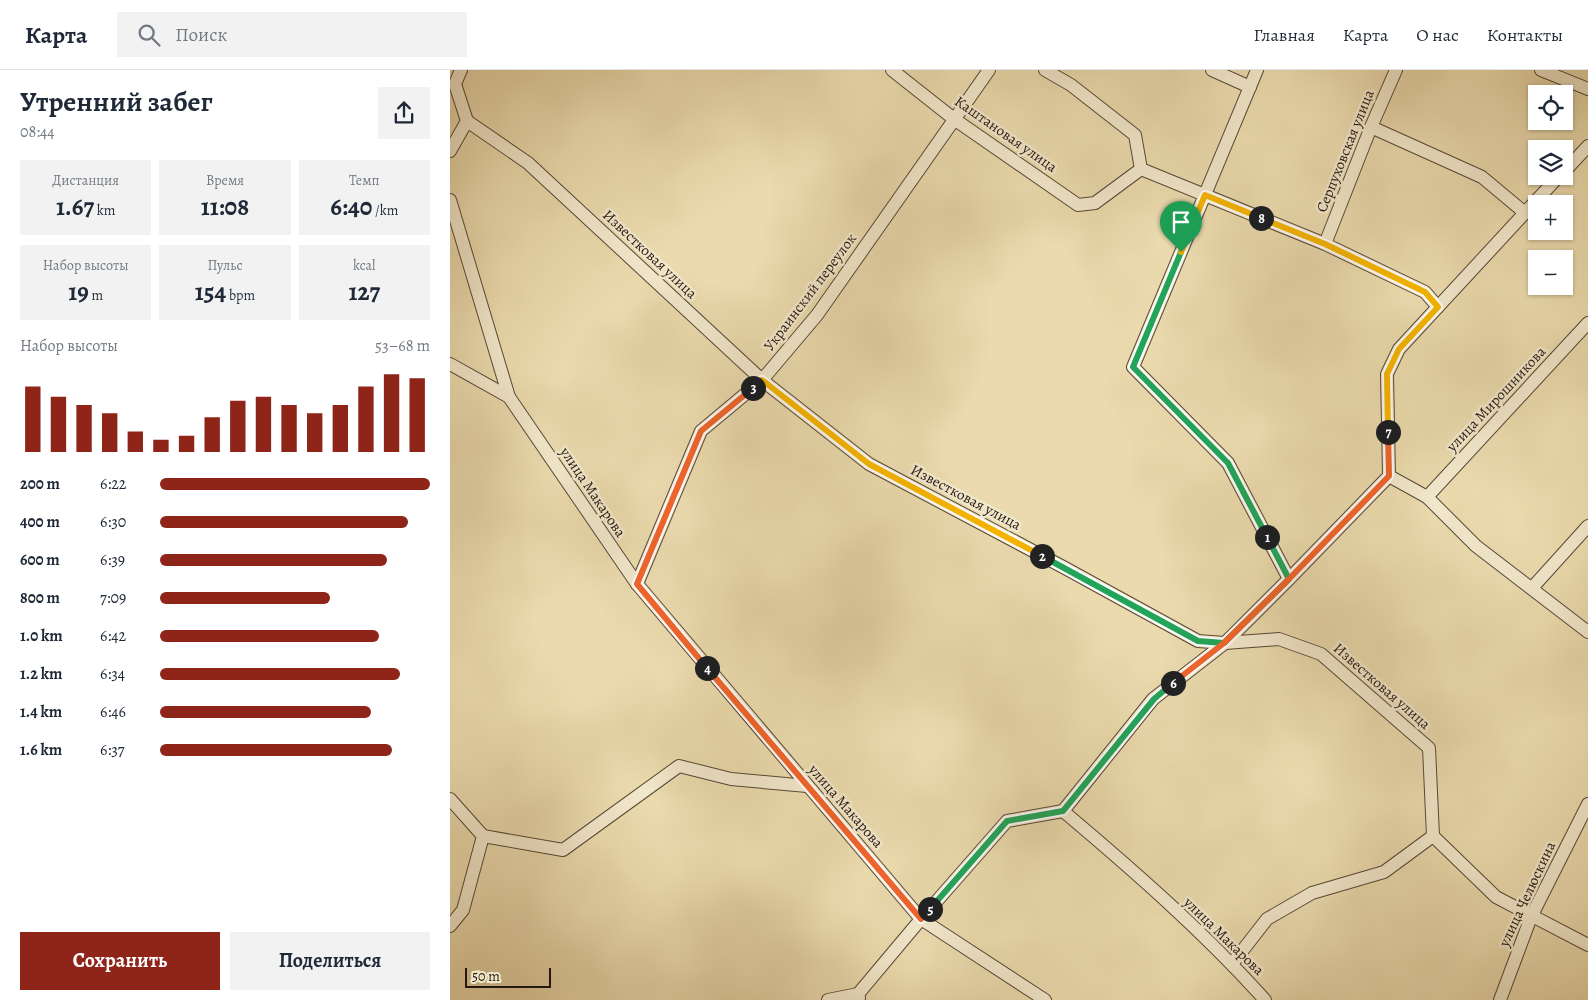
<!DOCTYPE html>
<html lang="ru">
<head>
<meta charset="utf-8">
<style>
	body { margin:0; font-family:Alegreya,serif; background:#f2f2f3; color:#1f2937; height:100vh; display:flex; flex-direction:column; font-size:19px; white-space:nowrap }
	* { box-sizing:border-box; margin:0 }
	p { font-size:16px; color:#747a83 }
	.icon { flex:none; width:28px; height:28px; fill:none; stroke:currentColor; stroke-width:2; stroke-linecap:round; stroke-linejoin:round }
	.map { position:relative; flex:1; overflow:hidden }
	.panel { display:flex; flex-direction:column; background:#fff; width:450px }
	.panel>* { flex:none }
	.buttons { position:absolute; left:1078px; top:15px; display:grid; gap:10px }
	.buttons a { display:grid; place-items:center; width:45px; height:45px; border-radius:0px; background:#fff; box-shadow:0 1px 4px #0004; font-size:25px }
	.scale { position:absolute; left:15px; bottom:12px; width:86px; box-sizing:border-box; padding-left:5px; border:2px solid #261711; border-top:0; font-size:14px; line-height:18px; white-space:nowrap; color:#261711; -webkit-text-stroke:4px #f1e7ca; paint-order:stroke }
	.pin { position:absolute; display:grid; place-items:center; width:42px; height:42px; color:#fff; margin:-51px -21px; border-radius:50% 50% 50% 0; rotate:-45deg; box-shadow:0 0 5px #0007 }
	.pin .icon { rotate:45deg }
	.km { position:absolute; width:25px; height:25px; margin:-12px; border-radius:50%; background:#222; color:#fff; font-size:14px; line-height:25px; text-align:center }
	.round { display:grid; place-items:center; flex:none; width:52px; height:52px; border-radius:0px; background:#f2f2f3 }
	.overview { display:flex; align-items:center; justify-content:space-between; height:85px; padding:0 20px }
	h1 { font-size:28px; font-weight:700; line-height:38px }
	.stats { display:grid; grid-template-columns:repeat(3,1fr); gap:8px; height:85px; padding:5px 20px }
	.stats div { display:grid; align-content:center; border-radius:0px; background:#f2f2f3; text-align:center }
	.stats b { font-size:25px; font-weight:700 }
	.stats small { font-size:14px; font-weight:400 }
	.stats p { font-size:14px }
	.chart { height:140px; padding:10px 20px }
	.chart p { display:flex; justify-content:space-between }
	.chart svg { width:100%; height:90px; margin-top:5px; stroke:#8f2418; stroke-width:6 }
	.button { display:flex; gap:10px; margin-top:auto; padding:10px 20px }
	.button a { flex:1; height:58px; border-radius:0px; background:#8f2418; color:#fff; font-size:20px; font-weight:700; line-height:58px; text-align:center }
	.button a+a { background:#f2f2f3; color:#1f2937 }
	ul { padding:0 20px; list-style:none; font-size:16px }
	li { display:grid; grid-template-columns:80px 60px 1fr; align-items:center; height:38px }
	li i { height:12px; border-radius:6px; background:#8f2418 }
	header { display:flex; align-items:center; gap:30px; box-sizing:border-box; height:70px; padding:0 25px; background:#fff; border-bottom:1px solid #e0e1e3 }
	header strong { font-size:24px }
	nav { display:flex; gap:28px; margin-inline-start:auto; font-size:18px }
	.search { width:350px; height:45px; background:#f2f2f3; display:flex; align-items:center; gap:12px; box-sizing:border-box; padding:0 18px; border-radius:0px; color:#747a83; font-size:19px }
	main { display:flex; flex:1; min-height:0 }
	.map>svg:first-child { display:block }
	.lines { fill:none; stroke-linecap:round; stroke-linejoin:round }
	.minor-casing { stroke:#574838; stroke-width:14 }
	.minor { stroke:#f1e7ca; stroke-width:12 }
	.split-1-casing { stroke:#fff; stroke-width:10 }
	.split-2-casing { stroke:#fff; stroke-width:10 }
	.split-3-casing { stroke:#fff; stroke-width:10 }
	.split-4-casing { stroke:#fff; stroke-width:10 }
	.split-5-casing { stroke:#fff; stroke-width:10 }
	.split-6-casing { stroke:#fff; stroke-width:10 }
	.split-7-casing { stroke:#fff; stroke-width:10 }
	.split-8-casing { stroke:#fff; stroke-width:10 }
	.split-9-casing { stroke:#fff; stroke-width:10 }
	.split-1 { stroke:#22a559; stroke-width:6 }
	.split-2 { stroke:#22a559; stroke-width:6 }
	.split-3 { stroke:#f5b400; stroke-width:6 }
	.split-4 { stroke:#f0652b; stroke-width:6 }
	.split-5 { stroke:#f0652b; stroke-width:6 }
	.split-6 { stroke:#22a559; stroke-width:6 }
	.split-7 { stroke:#f0652b; stroke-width:6 }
	.split-8 { stroke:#f5b400; stroke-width:6 }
	.split-9 { stroke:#f5b400; stroke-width:6 }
	.labels { text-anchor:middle; stroke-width:5; stroke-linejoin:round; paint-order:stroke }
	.street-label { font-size:15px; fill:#261711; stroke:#f1e7ca }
</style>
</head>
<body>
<header>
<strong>Карта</strong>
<div class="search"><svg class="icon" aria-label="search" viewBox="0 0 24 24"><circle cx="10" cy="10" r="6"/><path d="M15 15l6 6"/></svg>Поиск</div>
<nav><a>Главная</a><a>Карта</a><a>О нас</a><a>Контакты</a></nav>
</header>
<main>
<section class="panel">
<div class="overview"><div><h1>Утренний забег</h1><p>08:44</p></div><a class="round"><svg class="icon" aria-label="share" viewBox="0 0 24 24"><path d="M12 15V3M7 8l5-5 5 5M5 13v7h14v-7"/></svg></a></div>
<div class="stats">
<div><p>Дистанция</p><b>1.67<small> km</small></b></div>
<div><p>Время</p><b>11:08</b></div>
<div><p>Темп</p><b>6:40<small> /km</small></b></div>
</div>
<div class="stats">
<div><p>Набор высоты</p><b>19<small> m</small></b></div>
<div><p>Пульс</p><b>154<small> bpm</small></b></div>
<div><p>kcal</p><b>127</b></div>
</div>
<div class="chart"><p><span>Набор высоты</span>53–68 m</p>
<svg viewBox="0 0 160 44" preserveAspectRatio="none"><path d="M5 44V12M15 44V17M25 44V21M35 44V25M45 44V34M55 44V38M65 44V36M75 44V27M85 44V19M95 44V17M105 44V21M115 44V25M125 44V21M135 44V12M145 44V6M155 44V8"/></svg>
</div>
<ul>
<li><b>200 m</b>6:22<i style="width:100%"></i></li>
<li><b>400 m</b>6:30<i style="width:92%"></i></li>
<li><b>600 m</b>6:39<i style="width:84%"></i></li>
<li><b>800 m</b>7:09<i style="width:63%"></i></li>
<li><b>1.0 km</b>6:42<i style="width:81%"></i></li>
<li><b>1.2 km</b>6:34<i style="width:89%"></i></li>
<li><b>1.4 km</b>6:46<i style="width:78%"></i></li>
<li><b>1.6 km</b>6:37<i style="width:86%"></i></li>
</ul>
<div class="button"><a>Сохранить</a><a>Поделиться</a></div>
</section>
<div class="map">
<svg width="1138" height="930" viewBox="0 0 1138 930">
	<rect width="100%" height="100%" fill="#eadaad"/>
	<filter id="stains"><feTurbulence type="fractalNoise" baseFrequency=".004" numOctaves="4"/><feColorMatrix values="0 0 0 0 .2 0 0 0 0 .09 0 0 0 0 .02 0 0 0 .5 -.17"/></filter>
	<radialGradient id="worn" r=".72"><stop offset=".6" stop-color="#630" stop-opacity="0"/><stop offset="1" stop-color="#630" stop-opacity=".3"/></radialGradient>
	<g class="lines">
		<g class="minor-casing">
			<g id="minor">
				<polyline points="442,0 504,49 628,135 645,133 691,99"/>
				<polyline points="595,0 621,15 685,65 691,99 875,174 975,222 988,237"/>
				<polyline points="762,0 800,17"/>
				<polyline points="807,0 683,297 778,393 839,509"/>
				<polyline points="1091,0 1138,19"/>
				<polyline points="17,51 78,93 312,310 419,394 615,498 748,571 775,573 829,569 871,584 979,678 983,766 934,802 862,823 817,849 782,894"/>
				<polyline points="921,57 1032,107 1075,143"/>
				<polyline points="0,81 17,51 5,14 11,0"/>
				<polyline points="1114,102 1138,76"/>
				<polyline points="0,130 59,327"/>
				<polyline points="875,174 921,57 946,0"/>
				<polyline points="0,294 59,327 187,514 471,849 557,751 613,741"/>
				<polyline points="939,406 937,304 949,279 1109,106"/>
				<polyline points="939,406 977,427 1026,476 1138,562"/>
				<polyline points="977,427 1138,253"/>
				<polyline points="187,514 251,361 312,310 367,245 539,0"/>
				<polyline points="1082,518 1138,456"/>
				<polyline points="0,729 33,766 13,840 0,856"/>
				<polyline points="613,741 703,629 775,573 839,509 939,406"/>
				<path d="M 613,741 C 683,800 754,862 815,930"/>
				<polyline points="33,766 113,780 229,696 281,709 357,716"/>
				<polyline points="983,766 1046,827 1138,875"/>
				<polyline points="378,930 408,924 409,928"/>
				<polyline points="403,930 471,849 595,930"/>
				<polyline points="1050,930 1081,847 1138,734"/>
			</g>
		</g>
		<use href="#minor" class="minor"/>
	</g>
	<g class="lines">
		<g class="split-1-casing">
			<polyline id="split-1" points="731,182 683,297 778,393 817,467"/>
		</g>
		<g class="split-2-casing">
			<polyline id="split-2" points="592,486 748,571 774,573 839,509 817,467"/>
		</g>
		<g class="split-3-casing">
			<polyline id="split-3" points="303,318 312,310 419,394 592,486"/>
		</g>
		<g class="split-4-casing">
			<polyline id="split-4" points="257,598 187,514 251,361 303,318"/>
		</g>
		<g class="split-5-casing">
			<polyline id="split-5" points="257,598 471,849 480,839"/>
		</g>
		<g class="split-6-casing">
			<polyline id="split-6" points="480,839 557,751 613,741 704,629 723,613"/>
		</g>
		<g class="split-7-casing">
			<polyline id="split-7" points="723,613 774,573 839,509 939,406 938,362"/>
		</g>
		<g class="split-8-casing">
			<polyline id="split-8" points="811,148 875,174 975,222 988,237 949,279 937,304 938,362"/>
		</g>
		<g class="split-9-casing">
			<polyline id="split-9" points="731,182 755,125 811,148"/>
		</g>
		<use href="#split-1" class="split-1"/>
		<use href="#split-2" class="split-2"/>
		<use href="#split-3" class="split-3"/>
		<use href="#split-4" class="split-4"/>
		<use href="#split-5" class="split-5"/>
		<use href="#split-6" class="split-6"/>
		<use href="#split-7" class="split-7"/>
		<use href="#split-8" class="split-8"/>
		<use href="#split-9" class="split-9"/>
	</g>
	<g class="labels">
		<g class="street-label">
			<text transform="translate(556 64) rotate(35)" y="5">Каштановая улица</text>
			<text transform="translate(895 81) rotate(-68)" y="5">Серпуховская улица</text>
			<text transform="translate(200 184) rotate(43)" y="5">Известковая улица</text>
			<text transform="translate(360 222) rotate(-53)" y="5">Украинский переулок</text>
			<text transform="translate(1046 329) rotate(-47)" y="5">улица Мирошникова</text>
			<text transform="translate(143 422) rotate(56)" y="5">улица Макарова</text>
			<text transform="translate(516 427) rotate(28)" y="5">Известковая улица</text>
			<text transform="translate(932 616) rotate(41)" y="5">Известковая улица</text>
			<text transform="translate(396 736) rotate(49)" y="5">улица Макарова</text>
			<text transform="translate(1077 824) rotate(-65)" y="5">улица Челюскина</text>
			<text transform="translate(774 866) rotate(44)" y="5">улица Макарова</text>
		</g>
	</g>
	<rect width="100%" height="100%" filter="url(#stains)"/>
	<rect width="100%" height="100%" fill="url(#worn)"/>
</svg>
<div class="buttons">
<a><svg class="icon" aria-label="locate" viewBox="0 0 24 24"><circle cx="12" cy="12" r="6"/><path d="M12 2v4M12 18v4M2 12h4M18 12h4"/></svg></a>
<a><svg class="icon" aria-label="layers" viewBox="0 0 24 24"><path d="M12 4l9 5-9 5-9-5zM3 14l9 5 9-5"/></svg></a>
<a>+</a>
<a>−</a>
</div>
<div class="scale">50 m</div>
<div class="pin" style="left:731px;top:182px;background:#1e9e55"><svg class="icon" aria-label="arrive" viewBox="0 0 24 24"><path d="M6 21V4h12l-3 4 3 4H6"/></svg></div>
<b class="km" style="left:817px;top:467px">1</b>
<b class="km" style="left:592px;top:486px">2</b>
<b class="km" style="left:303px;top:318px">3</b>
<b class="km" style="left:257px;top:598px">4</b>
<b class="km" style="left:480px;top:839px">5</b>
<b class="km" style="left:723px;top:613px">6</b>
<b class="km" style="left:938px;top:362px">7</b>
<b class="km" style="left:811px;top:148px">8</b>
</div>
</main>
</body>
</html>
